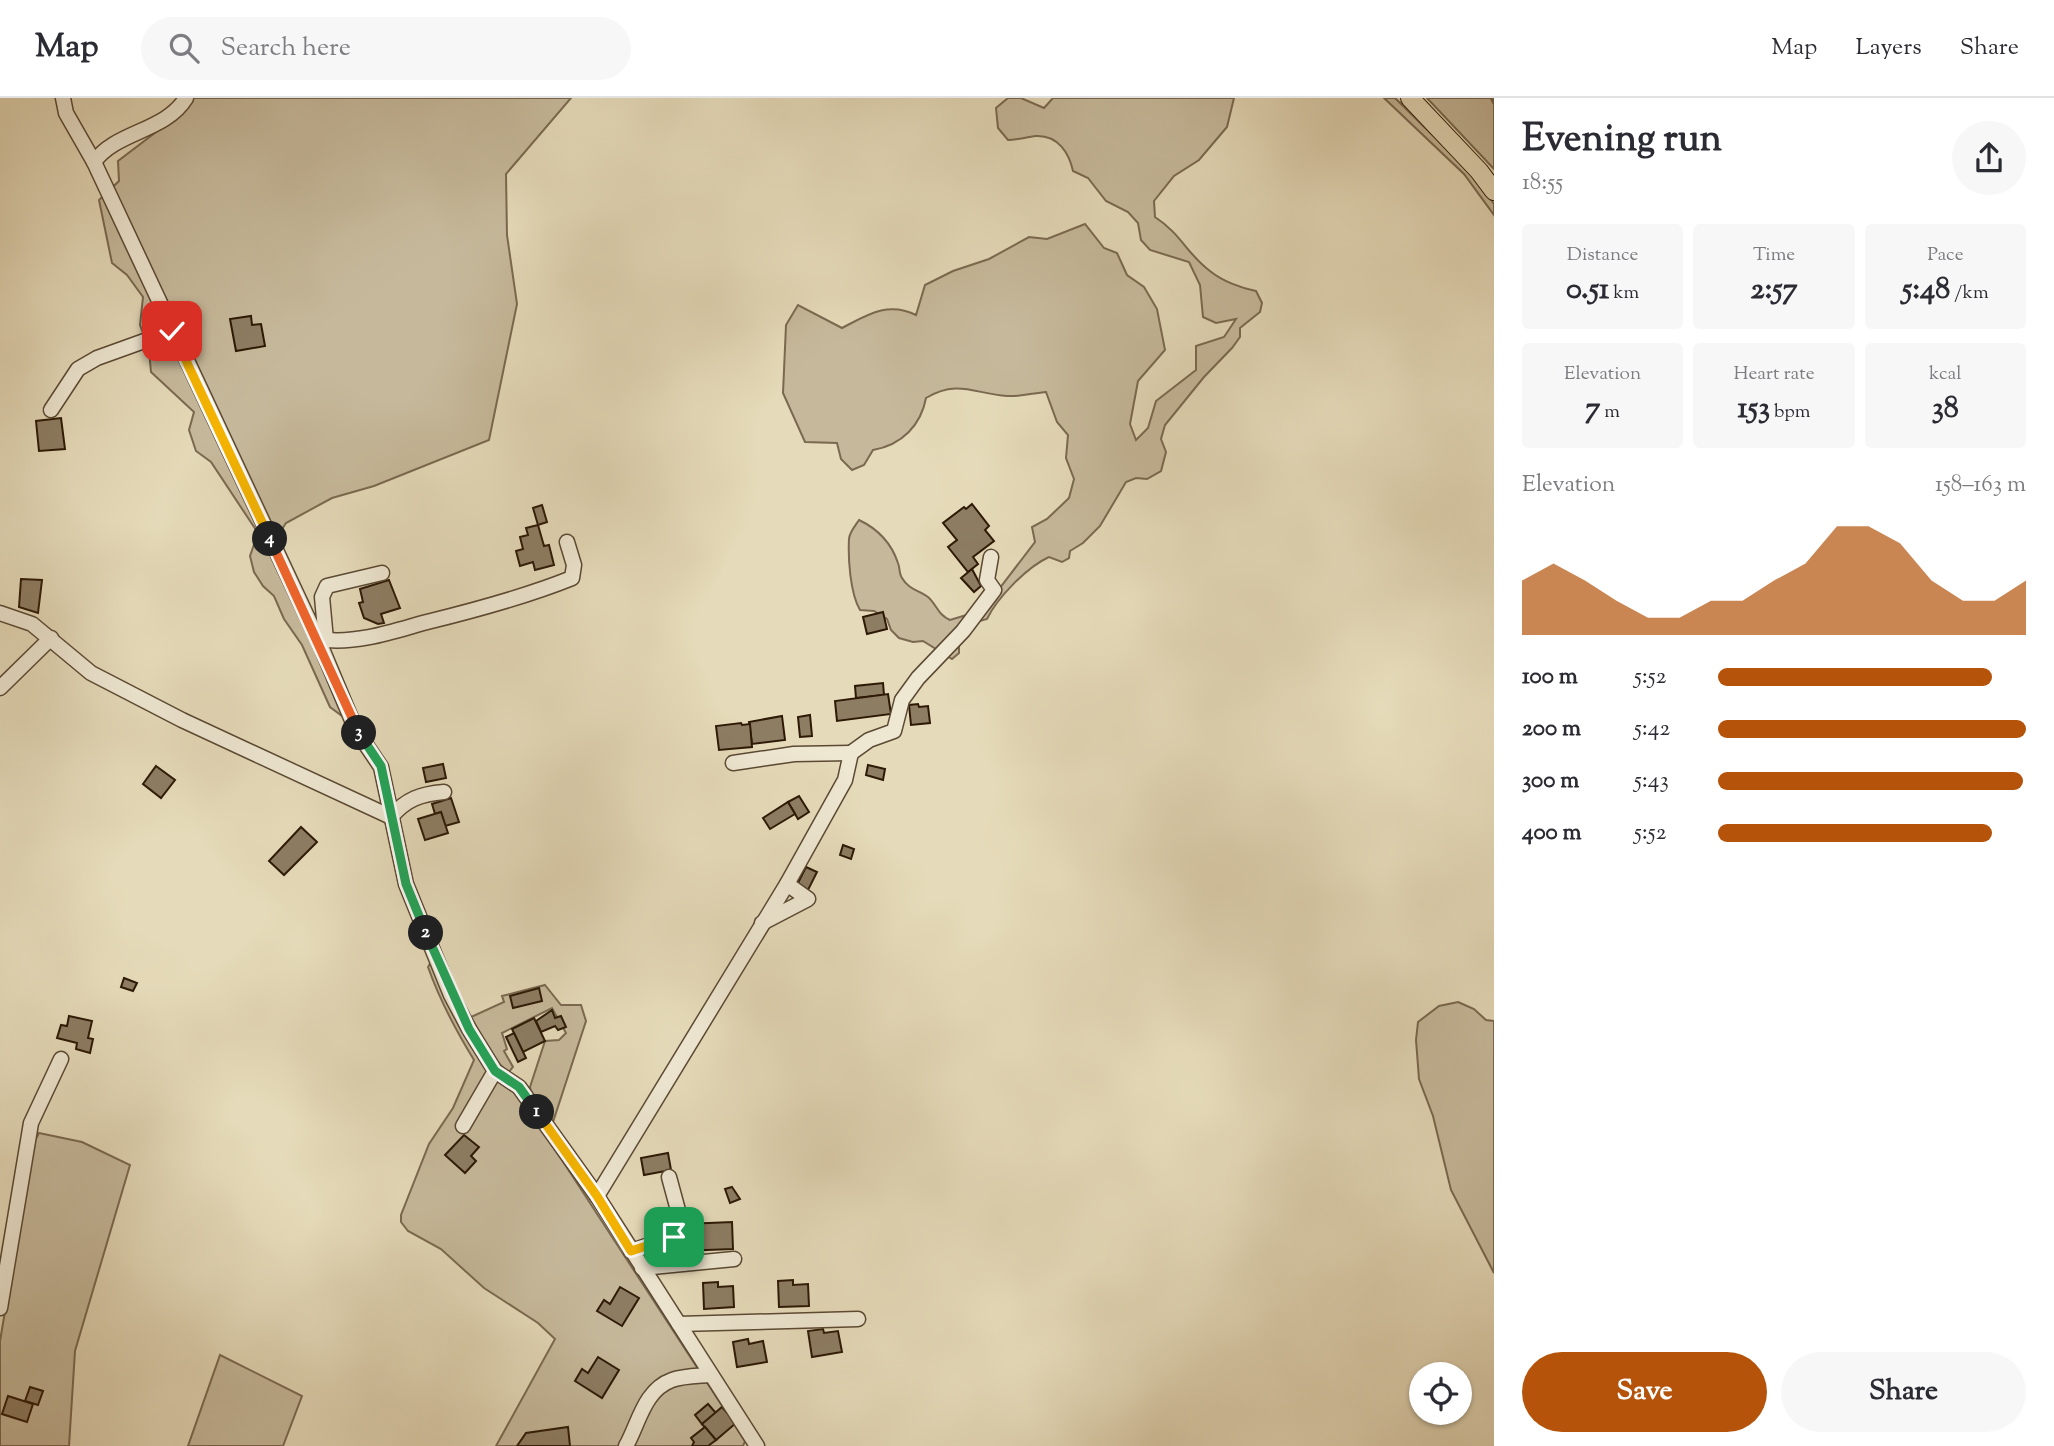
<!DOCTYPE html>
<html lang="en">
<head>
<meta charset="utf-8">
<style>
	body { margin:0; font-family:"Sorts Mill Goudy",serif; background:#f7f7f7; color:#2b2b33; height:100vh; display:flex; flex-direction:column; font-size:26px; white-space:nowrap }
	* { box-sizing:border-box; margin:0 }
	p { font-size:23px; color:#7c7c81 }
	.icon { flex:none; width:38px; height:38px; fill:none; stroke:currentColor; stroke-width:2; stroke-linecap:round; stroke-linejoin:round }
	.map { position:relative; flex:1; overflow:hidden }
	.sheet { display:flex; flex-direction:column; background:#fff; width:560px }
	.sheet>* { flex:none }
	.tools { position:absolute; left:1409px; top:1264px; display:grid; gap:14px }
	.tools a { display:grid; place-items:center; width:63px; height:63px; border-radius:50%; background:#fff; box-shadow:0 2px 5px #0004; font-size:35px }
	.pin { position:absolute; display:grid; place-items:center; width:60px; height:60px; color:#fff; margin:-30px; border-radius:14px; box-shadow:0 4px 10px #0006 }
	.km { position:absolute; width:35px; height:35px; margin:-18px; border-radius:50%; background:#222; color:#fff; font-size:19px; line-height:35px; text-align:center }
	.round { display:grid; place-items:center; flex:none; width:74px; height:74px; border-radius:37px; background:#f7f7f7 }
	.headline { display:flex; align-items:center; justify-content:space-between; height:119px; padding:0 28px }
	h1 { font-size:38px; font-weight:800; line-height:52px }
	.metrics { display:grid; grid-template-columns:repeat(3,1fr); gap:10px; height:119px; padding:7px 28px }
	.metrics div { display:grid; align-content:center; border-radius:7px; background:#f7f7f7; text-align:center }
	.metrics b { font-size:30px; font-weight:800 }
	.metrics small { font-size:19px; font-weight:400 }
	.metrics p { font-size:19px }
	.chart { height:196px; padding:14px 28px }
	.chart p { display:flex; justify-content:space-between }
	.chart svg { width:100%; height:126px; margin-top:7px; fill:#b45309; opacity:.7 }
	.action { display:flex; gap:14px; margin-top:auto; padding:14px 28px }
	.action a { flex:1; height:80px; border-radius:42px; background:#b45309; color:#fff; font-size:28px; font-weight:800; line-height:80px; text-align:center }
	.action a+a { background:#f7f7f7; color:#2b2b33 }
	ul { padding:0 28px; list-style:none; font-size:23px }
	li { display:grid; grid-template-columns:112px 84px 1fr; align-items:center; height:52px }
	li i { height:18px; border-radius:9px; background:#b45309 }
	header { display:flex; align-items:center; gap:42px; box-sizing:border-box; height:98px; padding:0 35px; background:#fff; border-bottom:2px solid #e1e1e2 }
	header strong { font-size:33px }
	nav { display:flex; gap:38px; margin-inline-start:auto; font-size:24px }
	.search { width:490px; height:63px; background:#f7f7f7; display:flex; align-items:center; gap:18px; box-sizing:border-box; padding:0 24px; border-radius:38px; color:#7c7c81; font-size:26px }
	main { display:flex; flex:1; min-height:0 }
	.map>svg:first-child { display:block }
	.green { fill:#c6b99b; stroke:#7a6950; stroke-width:2 }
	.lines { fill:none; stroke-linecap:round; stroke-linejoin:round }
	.stream { stroke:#76654d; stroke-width:4.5 }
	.building { fill:#8d7d63; stroke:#2d1906; stroke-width:2 }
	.minor-casing { stroke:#5b4933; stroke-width:17 }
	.major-casing { stroke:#2d1906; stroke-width:20 }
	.minor { stroke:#eee7d2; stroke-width:14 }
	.major { stroke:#e5dab9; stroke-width:18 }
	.split-1-casing { stroke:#fff; stroke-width:14 }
	.split-2-casing { stroke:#fff; stroke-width:14 }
	.split-3-casing { stroke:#fff; stroke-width:14 }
	.split-4-casing { stroke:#fff; stroke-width:14 }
	.split-5-casing { stroke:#fff; stroke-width:14 }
	.split-1 { stroke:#f5b400; stroke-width:9 }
	.split-2 { stroke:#22a559; stroke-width:9 }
	.split-3 { stroke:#22a559; stroke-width:9 }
	.split-4 { stroke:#f0652b; stroke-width:9 }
	.split-5 { stroke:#f5b400; stroke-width:9 }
</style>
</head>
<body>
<header>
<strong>Map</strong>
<div class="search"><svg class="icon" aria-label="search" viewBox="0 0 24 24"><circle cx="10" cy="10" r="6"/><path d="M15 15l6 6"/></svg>Search here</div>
<nav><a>Map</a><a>Layers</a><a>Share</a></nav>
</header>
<main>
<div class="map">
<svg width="1494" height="1348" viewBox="0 0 1494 1348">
	<rect width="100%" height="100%" fill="#e5dab9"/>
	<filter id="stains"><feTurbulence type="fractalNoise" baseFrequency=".00286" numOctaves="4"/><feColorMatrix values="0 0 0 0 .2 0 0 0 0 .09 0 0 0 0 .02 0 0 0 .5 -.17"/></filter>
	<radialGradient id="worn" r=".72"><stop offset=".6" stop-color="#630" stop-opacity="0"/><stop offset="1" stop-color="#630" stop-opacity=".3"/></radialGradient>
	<g class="green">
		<polygon points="191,0 571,0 506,76 507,137 517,206 489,342 374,388 332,400 286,425 270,450 346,621 330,609 302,547 284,521 274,498 263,488 254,474 250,458 258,435 211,364 196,353 189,332 194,314 151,274 149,252 140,227 143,199 127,177 112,165 99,102 119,83 118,63 164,28"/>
		<path d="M 1008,0 L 1021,0 L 1044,10 L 1053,0 L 1234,0 L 1227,29 L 1199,62 L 1174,78 L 1154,103 L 1155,119 C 1181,136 1188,157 1210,173 C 1222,183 1241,190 1256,193 L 1262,205 L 1260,214 L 1240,230 L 1240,239 L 1232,250 L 1204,279 L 1165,327 L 1161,341 L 1166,354 L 1161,373 L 1147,381 L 1136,380 L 1126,384 L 1100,428 L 1083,445 L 1070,453 L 1069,460 L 1062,464 L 1049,459 C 1027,469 997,500 987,521 L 976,524 L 959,547 L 959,555 L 952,561 L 923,543 L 913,544 L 899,540 L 891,532 L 887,521 L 874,513 L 860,512 C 850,495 848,460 849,441 C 849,435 855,428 859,422 C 878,431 891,444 898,465 C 900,470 899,476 902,480 C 909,492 919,492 928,499 C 937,507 938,517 950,522 L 973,515 L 996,495 L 1035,444 L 1032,429 L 1047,421 L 1069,400 L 1074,381 L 1066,360 L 1068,337 L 1057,324 L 1046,294 C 1034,295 1019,299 1007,298 C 975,296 958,281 926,300 C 921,327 902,347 873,352 L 864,367 L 852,372 L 841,361 L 837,345 L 805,344 L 783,295 L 786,227 L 798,207 L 842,230 C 867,217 888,203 916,217 L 925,187 L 953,173 L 989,161 L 1029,139 L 1047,141 L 1085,126 L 1104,150 L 1117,155 L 1127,177 L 1144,189 L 1157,211 L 1165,252 L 1138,283 L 1130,326 L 1136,342 L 1148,330 L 1156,303 L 1196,272 L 1196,248 L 1224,239 L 1236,221 L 1216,225 L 1203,219 L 1200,187 L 1189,164 L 1150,152 L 1141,142 L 1138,125 L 1128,114 L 1106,103 L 1088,80 L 1073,73 C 1069,55 1058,37 1036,38 C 1026,39 1018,42 1008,42 L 998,30 L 996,10 Z"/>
		<polygon points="1384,0 1395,0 1474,78 1494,106 1494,117 1464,76"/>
		<polygon points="1427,0 1494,0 1494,71"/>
		<path d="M 431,864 L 447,900 L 517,993 L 745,1343 L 743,1348 L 496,1348 L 555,1241 L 538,1225 L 484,1190 L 441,1151 L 408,1133 L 401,1124 L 401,1117 L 429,1046 L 453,1010 L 474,962 C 455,931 440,903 428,869 Z"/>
		<polygon points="545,887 561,907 581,907 586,923 553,1024 531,995 530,989 545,943 559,942 566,935 552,910 502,935 507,951 504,953 513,969 508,975 493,959 471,919 504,904 502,898"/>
		<polygon points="1458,904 1474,911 1486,922 1494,923 1494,1175 1451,1092 1433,1018 1419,981 1416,942 1418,924 1439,908"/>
		<polygon points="39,1035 82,1044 130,1067 75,1253 69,1348 0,1348 0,1243 33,1046"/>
		<polygon points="220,1257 302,1298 283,1348 188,1348"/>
	</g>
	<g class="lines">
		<polyline class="stream" points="1492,0 1494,4"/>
	</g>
	<g class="building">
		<polygon points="251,218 252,227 261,226 265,248 236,253 230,221"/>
		<polygon points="61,320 65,351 39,353 36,323"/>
		<polygon points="972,406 989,428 985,432 994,443 973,459 978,466 968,474 948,449 957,442 943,425 964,409 966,411"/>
		<polygon points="542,407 547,424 538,427 533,410"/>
		<polygon points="538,427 544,448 549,447 554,467 535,472 533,464 520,468 516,453 523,451 520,439 528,437 526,430"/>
		<polygon points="972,471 981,488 974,494 961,480"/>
		<polygon points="21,481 42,482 38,515 19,509"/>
		<polygon points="389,482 400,510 381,516 384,525 378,526 364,520 359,505 363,504 360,491"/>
		<polygon points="883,514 887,531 867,536 863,519"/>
		<polygon points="883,585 884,597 856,600 855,588"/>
		<polygon points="888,596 891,616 837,623 835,603"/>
		<polygon points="918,606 919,609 928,608 930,625 911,627 909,607"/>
		<polygon points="810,617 812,638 800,639 798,619"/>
		<polygon points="782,618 785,642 752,646 749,624"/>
		<polygon points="741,625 742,627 750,626 752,649 719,652 716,628"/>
		<polygon points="443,666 446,680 426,684 423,670"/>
		<polygon points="868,667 885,671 883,682 866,677"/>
		<polygon points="156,668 175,682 161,700 143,686"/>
		<polygon points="799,698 809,714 798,721 788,704"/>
		<polygon points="451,700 459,724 445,728 441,714 435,716 432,706"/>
		<polygon points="788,704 795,716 770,731 763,720"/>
		<polygon points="441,714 448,735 425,742 418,721"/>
		<polygon points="301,729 317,744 284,777 269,763"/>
		<polygon points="843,747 854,751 851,761 840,757"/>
		<polygon points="806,769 817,774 808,792 797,787"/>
		<polygon points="124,880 137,885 133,893 121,889"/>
		<polygon points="539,890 542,903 513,910 510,898"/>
		<polygon points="552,912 555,920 561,918 566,929 558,932 555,928 541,934 536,923"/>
		<polygon points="69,918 92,923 88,940 93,941 90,955 76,951 77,945 57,940 61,927 67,928"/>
		<polygon points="534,920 545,943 523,954 512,931"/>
		<polygon points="514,935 526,960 518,964 506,939"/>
		<polygon points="464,1037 479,1049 471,1058 476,1063 465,1075 445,1057"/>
		<polygon points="668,1055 671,1072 644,1077 641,1060"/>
		<polygon points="732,1089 740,1101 730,1105 725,1091"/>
		<polygon points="732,1124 733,1151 680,1153 679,1140 686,1139 685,1126"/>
		<polygon points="793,1182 793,1187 808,1186 809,1208 779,1209 778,1183"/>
		<polygon points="718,1184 718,1189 733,1188 734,1209 704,1211 703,1185"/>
		<polygon points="620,1189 639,1200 622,1228 597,1213 604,1202 610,1206"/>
		<polygon points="823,1231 824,1235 838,1233 842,1254 812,1259 808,1233"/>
		<polygon points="748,1241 749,1246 763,1243 767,1264 737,1269 733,1244"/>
		<polygon points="598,1259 619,1272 602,1300 575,1283 582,1271 588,1275"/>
		<polygon points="30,1289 43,1293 38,1307 25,1303"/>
		<polygon points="8,1298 33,1306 27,1324 2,1316"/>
		<polygon points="708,1306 716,1315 702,1326 695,1317"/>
		<polygon points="722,1309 736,1325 716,1342 702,1326"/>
		<polygon points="568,1329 570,1348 517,1348 526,1335"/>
		<polygon points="705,1329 716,1342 708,1348 692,1348 694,1344 691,1340"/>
	</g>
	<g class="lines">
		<g class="minor-casing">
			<g id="minor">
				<polyline points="63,0 66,15 94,64"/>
				<path d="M 186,0 C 165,34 116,33 94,64 L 320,546 L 356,632 L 381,669 L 406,786 L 451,897 L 469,931 L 495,973 L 519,989 L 597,1098 L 757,1348"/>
				<polyline points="51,312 78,271 97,260 172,233"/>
				<path d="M 0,515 L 32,526 L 91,575 L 182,622 L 391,719 C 406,701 421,696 444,694"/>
				<polyline points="326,542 322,499 327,488 382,475"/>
				<path d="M 320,546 L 326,542 C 361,545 394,533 427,524 C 476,512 525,499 572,480 L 574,467 L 567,444"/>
				<polyline points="0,590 51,540"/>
				<polyline points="733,665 794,656 851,655"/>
				<polyline points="762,825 808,801 787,786"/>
				<polyline points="463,1028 495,973"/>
				<polyline points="597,1098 787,786 845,682 851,655 869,642 894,633 902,602 918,580 963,533 994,492 987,482 991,459"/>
				<polyline points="631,1153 674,1139 679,1116 669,1079"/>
				<polyline points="642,1170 734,1161"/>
				<polyline points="0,1210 31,1025 61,961"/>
				<polyline points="679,1226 858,1221"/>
				<path d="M 626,1348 C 639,1325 644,1292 672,1282 C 683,1278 699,1278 710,1277"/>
			</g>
		</g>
		<g class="major-casing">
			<polyline id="major" points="1410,0 1479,73 1494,93"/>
		</g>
		<use href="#minor" class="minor"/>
		<use href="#major" class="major"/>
	</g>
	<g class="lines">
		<g class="split-1-casing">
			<polyline id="split-1" points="537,1014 597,1098 631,1153 674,1139"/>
		</g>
		<g class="split-2-casing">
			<polyline id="split-2" points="426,835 469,931 495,973 519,989 537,1014"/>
		</g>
		<g class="split-3-casing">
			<polyline id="split-3" points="359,635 381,668 406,786 426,835"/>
		</g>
		<g class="split-4-casing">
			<polyline id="split-4" points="270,441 359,635"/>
		</g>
		<g class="split-5-casing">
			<polyline id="split-5" points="172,233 270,441"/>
		</g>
		<use href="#split-1" class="split-1"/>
		<use href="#split-2" class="split-2"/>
		<use href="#split-3" class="split-3"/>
		<use href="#split-4" class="split-4"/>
		<use href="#split-5" class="split-5"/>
	</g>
	<rect width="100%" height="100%" filter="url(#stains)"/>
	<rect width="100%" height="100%" fill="url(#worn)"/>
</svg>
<div class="tools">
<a><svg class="icon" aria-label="locate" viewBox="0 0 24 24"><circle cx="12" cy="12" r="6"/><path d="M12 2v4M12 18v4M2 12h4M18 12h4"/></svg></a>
</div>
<div class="pin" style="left:674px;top:1139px;background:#1e9e55"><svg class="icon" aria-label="arrive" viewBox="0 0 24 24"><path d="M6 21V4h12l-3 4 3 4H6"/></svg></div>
<div class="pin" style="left:172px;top:233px;background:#d93025"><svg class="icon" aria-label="check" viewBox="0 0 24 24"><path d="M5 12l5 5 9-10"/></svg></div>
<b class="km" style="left:537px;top:1014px">1</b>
<b class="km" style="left:426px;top:835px">2</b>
<b class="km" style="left:359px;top:635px">3</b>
<b class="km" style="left:270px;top:441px">4</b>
</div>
<section class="sheet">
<div class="headline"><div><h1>Evening run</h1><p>18:55</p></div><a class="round"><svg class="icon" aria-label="share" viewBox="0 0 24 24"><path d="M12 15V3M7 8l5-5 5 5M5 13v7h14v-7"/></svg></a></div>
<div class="metrics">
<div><p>Distance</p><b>0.51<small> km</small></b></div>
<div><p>Time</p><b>2:57</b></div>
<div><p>Pace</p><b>5:48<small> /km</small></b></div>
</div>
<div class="metrics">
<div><p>Elevation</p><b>7<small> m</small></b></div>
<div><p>Heart rate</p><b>153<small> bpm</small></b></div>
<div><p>kcal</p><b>38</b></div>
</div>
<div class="chart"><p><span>Elevation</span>158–163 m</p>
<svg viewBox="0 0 160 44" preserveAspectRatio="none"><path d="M0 44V25L10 19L20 25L30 32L40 38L50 38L60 32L70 32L80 25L90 19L100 6L110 6L120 12L130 25L140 32L150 32L160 25V44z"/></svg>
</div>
<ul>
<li><b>100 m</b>5:52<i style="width:89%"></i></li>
<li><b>200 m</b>5:42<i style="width:100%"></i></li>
<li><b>300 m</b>5:43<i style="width:99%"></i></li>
<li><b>400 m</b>5:52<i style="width:89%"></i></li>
</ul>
<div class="action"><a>Save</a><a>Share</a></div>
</section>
</main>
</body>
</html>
